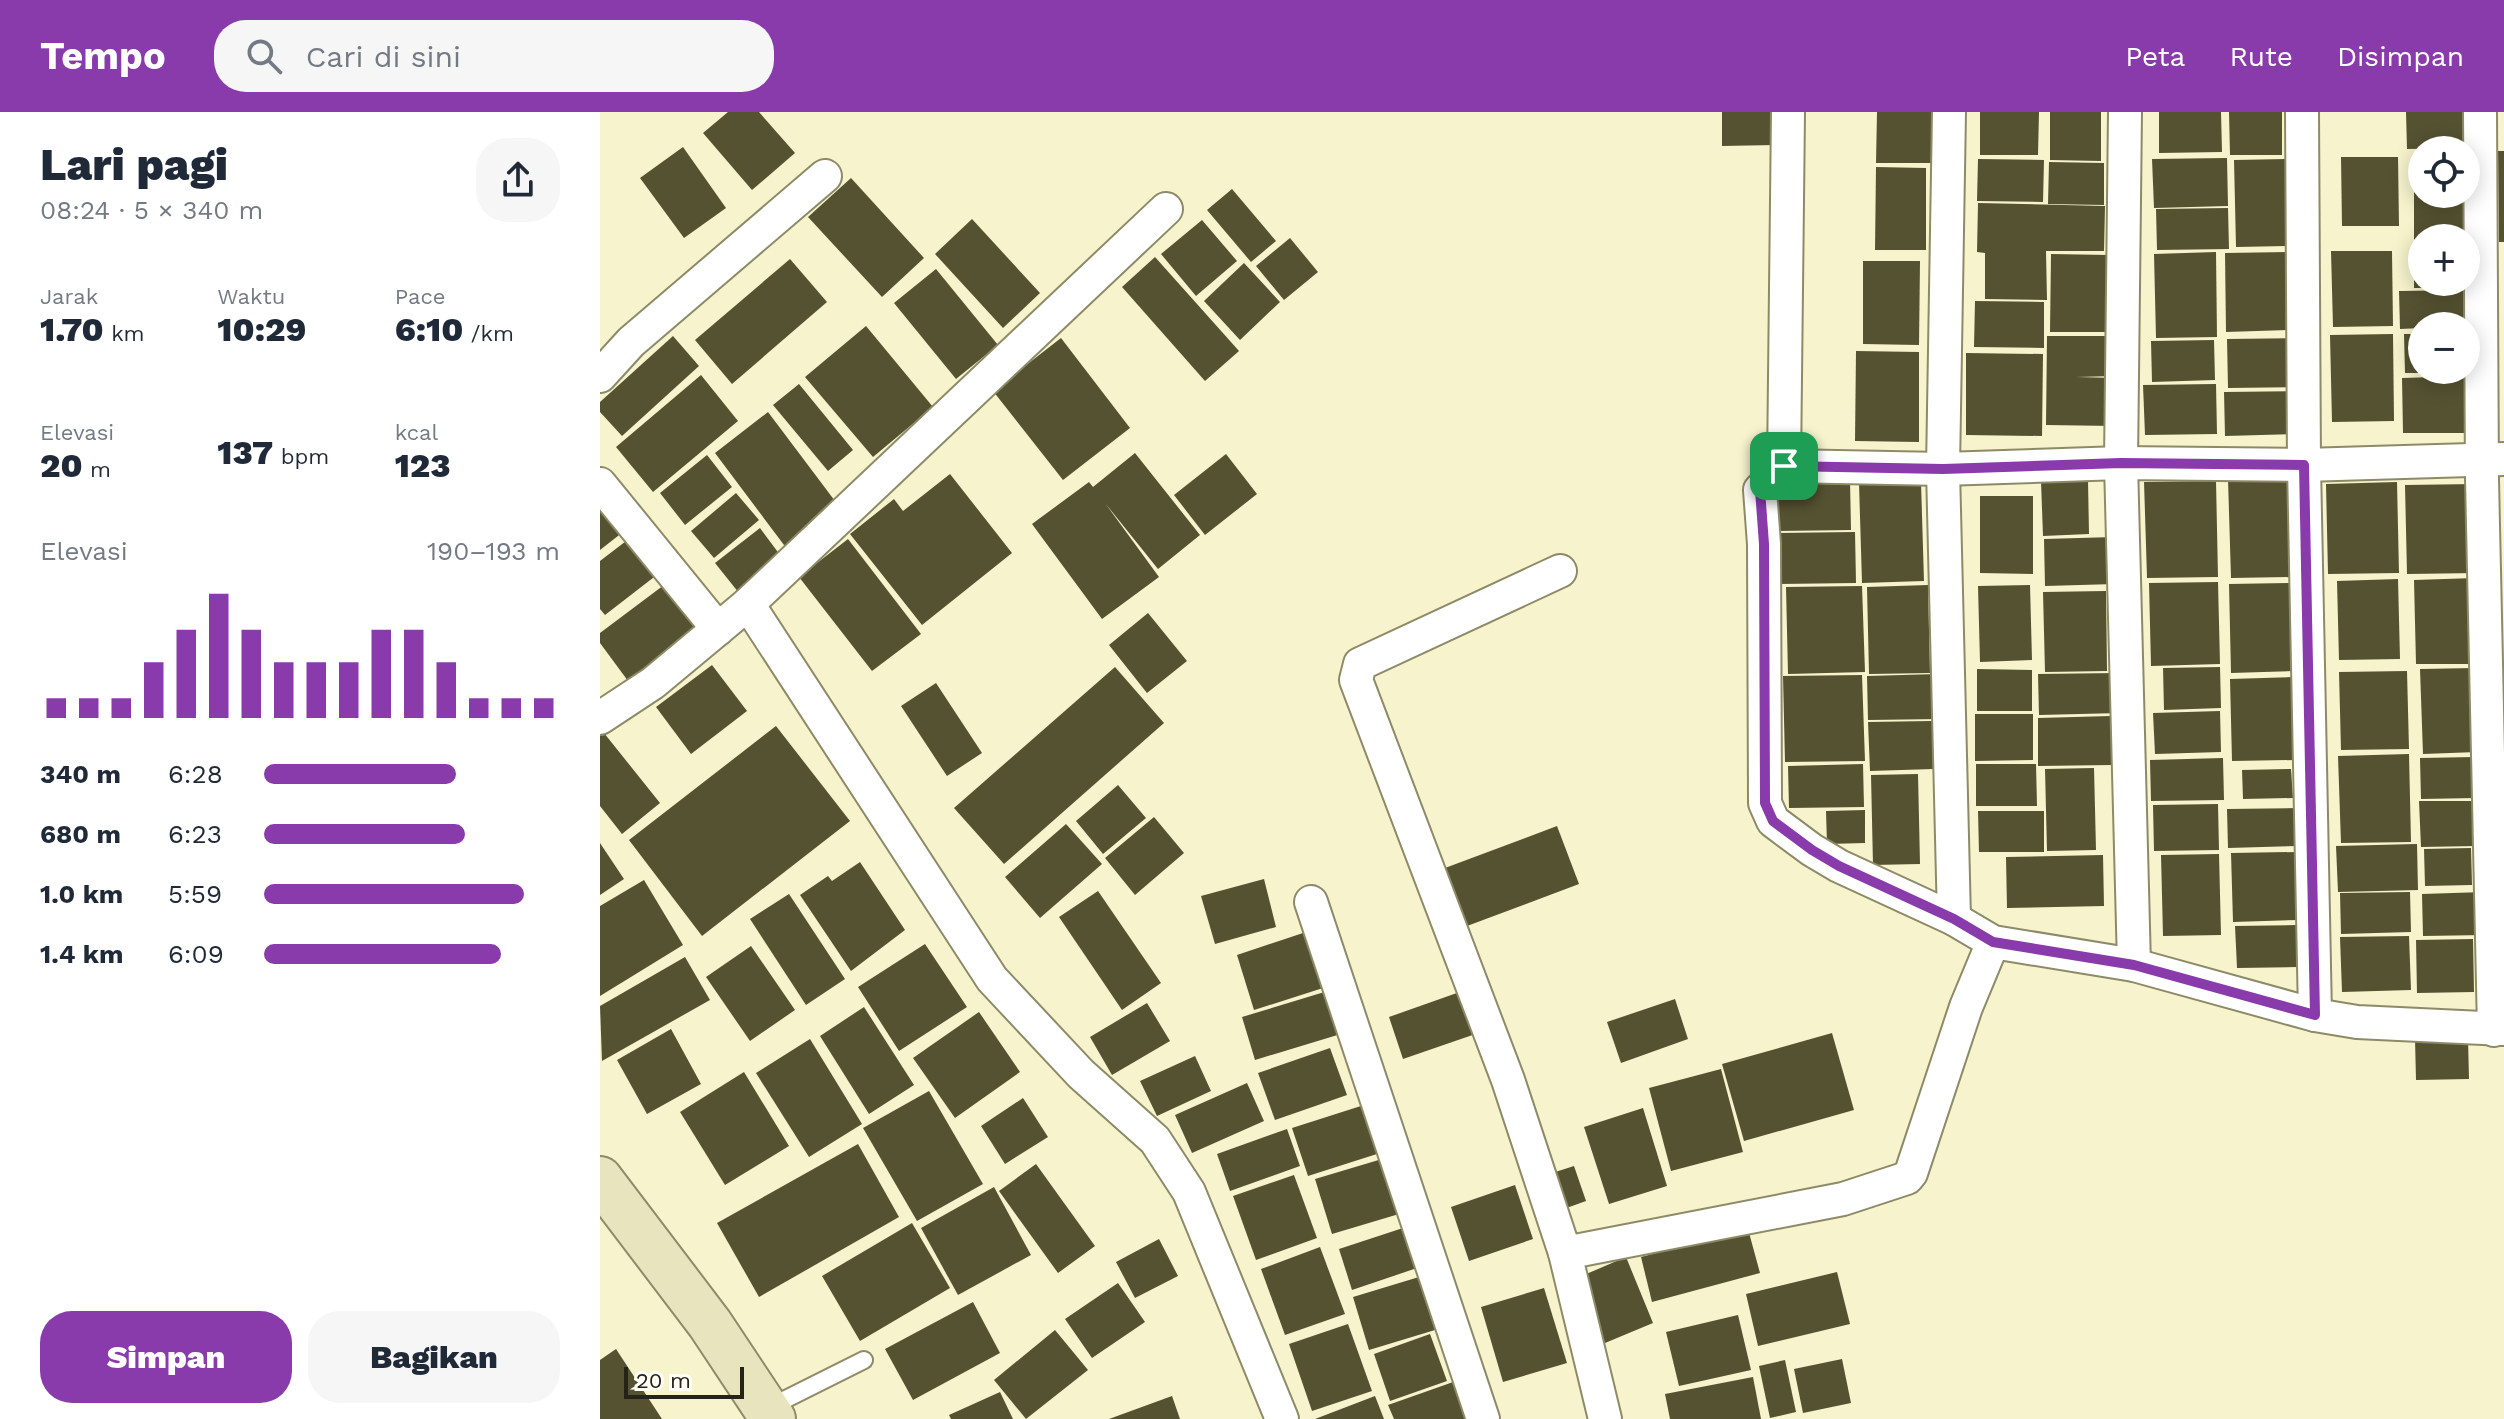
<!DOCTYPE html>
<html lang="id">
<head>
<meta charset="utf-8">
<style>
	body { margin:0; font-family:"Work Sans",sans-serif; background:#f6f6f7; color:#1f2937; height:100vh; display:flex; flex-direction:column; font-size:30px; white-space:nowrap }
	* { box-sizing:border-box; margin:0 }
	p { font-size:26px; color:#747a83 }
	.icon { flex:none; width:44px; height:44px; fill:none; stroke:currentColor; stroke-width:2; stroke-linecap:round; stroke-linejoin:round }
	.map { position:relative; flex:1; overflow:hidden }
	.panel { display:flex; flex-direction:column; background:#fff; width:600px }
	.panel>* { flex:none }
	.fabs { position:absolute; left:1808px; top:24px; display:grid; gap:16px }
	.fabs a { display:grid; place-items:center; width:72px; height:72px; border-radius:50%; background:#fff; box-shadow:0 4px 20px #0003; font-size:40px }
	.scale { position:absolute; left:24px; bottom:20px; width:120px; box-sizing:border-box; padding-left:8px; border:4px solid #242315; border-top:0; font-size:22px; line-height:28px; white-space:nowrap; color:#242315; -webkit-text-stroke:6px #fffef7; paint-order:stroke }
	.pin { position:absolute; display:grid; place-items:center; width:68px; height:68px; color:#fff; margin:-34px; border-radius:16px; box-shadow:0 4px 12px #0006 }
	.round { display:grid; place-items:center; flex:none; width:84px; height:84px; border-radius:32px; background:#f6f6f7 }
	.head { display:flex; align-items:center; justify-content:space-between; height:136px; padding:0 40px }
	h1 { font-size:44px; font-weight:800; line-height:60px }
	.metrics { display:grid; grid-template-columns:repeat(3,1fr); gap:12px; height:136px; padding:8px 40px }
	.metrics div { display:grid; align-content:center }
	.metrics b { font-size:34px; font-weight:800 }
	.metrics small { font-size:22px; font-weight:400 }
	.metrics p { font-size:22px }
	.chart { height:224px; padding:16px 40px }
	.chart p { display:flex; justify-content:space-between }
	.chart svg { width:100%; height:144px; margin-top:8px; stroke:#893bac; stroke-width:6 }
	.action { display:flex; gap:16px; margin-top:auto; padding:16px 40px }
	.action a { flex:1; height:92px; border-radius:32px; background:#893bac; color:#fff; font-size:32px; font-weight:800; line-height:92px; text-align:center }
	.action a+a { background:#f6f6f7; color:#1f2937 }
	ul { padding:0 40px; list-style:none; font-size:26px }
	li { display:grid; grid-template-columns:128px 96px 1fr; align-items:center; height:60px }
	li i { height:20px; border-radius:10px; background:#893bac }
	header { display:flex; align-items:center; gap:48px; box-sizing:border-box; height:112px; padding:0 40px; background:#893bac; color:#fff }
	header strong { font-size:38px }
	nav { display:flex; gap:44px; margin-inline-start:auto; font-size:28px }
	.search { width:560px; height:72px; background:#f6f6f7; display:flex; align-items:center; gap:20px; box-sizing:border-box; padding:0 28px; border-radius:32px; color:#747a83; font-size:30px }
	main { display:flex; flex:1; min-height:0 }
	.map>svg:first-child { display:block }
	.building { fill:#555232; fill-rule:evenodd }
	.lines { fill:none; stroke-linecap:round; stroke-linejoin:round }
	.lane-casing { stroke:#8d8a68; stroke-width:20 }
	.street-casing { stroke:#8d8a68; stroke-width:36 }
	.secondary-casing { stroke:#8d8a68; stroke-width:48 }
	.lane { stroke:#fff; stroke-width:16 }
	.street { stroke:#fff; stroke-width:32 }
	.secondary { stroke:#e7e4be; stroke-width:44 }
	.route-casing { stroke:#fff; stroke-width:16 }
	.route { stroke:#893bac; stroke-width:10 }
</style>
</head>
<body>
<header>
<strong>Tempo</strong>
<div class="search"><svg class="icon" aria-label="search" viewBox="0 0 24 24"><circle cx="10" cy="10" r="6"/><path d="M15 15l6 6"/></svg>Cari di sini</div>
<nav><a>Peta</a><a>Rute</a><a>Disimpan</a></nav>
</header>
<main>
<section class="panel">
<div class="head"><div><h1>Lari pagi</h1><p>08:24 · 5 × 340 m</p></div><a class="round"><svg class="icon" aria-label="share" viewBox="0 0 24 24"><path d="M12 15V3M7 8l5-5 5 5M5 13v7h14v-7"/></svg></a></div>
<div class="metrics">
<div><p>Jarak</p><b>1.70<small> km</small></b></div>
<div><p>Waktu</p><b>10:29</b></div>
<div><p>Pace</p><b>6:10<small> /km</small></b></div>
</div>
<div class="metrics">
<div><p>Elevasi</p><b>20<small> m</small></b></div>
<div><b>137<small> bpm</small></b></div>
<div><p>kcal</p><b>123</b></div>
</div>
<div class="chart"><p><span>Elevasi</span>190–193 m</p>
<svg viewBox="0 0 160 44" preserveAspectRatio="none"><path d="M5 44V38M15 44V38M25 44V38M35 44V27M45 44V17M55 44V6M65 44V17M75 44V27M85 44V27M95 44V27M105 44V17M115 44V17M125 44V27M135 44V38M145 44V38M155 44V38"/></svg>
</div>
<ul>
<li><b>340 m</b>6:28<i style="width:65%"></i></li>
<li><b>680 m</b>6:23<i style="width:68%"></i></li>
<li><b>1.0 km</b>5:59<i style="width:88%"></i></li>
<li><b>1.4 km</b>6:09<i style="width:80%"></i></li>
</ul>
<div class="action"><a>Simpan</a><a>Bagikan</a></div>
</section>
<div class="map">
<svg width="1904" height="1307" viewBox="0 0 1904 1307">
	<rect width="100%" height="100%" fill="#f6f3cd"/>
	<g class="building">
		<polygon points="128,0 159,0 195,41 152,78 103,21"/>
		<polygon points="1122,0 1175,0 1175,33 1122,34"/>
		<polygon points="1277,0 1337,0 1337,51 1276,51"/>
		<polygon points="1380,0 1439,0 1438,43 1380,43"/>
		<polygon points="1450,0 1501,0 1501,49 1450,48"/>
		<polygon points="1559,0 1621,0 1622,40 1559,41"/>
		<polygon points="1629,0 1682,0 1682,43 1630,43"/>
		<polygon points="1806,0 1872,0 1873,36 1807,37"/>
		<polygon points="83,35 126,96 84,126 40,66"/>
		<polygon points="1898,39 1904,39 1904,130 1899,130"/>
		<path d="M 1814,43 L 1822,43 L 1822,82 L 1866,82 L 1871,176 L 1814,176 ZM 1822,126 L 1866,126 L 1866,170 L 1822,170 Z"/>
		<polygon points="1741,45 1798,45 1799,114 1742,114"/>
		<polygon points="1627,46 1628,94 1554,96 1552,47"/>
		<polygon points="1378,47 1444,48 1443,90 1377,89"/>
		<polygon points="1686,47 1687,134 1636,135 1634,48"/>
		<polygon points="1449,50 1504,51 1504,93 1448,92"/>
		<polygon points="1276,55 1326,56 1326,138 1275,138"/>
		<polygon points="251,66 324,146 282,185 208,105"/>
		<polygon points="632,77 676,129 651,150 607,98"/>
		<polygon points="1378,91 1505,94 1504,139 1446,139 1447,188 1385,187 1385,141 1377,140"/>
		<polygon points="1628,96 1629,137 1557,138 1556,97"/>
		<polygon points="372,107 440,181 403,216 335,142"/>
		<polygon points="602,108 637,149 596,184 561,142"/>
		<polygon points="690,126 718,160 684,188 656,154"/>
		<polygon points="1731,139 1792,139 1793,214 1733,215"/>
		<polygon points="1616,140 1617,225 1556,226 1554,142"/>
		<polygon points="1688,140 1689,218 1626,220 1625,141"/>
		<polygon points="1451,142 1509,143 1509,220 1450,220"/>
		<polygon points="555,145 639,239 605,269 522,175"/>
		<polygon points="190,147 227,190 132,272 95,228"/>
		<polygon points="1263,149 1320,149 1319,233 1263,232"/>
		<polygon points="644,151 680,190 640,228 604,189"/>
		<polygon points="336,157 398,233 356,267 294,191"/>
		<polygon points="1872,178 1866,214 1800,217 1799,179"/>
		<polygon points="1375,189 1444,190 1444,236 1374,235"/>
		<polygon points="266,214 333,295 273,345 205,265"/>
		<polygon points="1793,222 1794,309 1732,310 1730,223"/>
		<polygon points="1804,222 1822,222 1822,261 1805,261"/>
		<polygon points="73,224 99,254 22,324 0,300 0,290"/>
		<polygon points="1447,224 1516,224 1516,264 1476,265 1516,266 1515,314 1446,313"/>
		<polygon points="461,226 530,316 463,368 393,279"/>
		<polygon points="1697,226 1698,275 1628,276 1627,227"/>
		<polygon points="1614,228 1615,268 1552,270 1551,229"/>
		<polygon points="1256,239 1319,240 1319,330 1255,329"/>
		<polygon points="1366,241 1443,242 1442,324 1366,323"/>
		<polygon points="101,263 138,309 53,380 16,335"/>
		<polygon points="1869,264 1870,321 1803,321 1802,266"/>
		<polygon points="199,272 253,338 228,359 173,293"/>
		<polygon points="1616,272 1617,322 1545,323 1543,273"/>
		<polygon points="1698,279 1699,322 1625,324 1624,280"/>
		<polygon points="168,300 241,397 187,437 115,341"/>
		<polygon points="535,341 600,423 558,457 505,391 559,465 502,507 432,412 489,370 493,375"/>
		<polygon points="626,342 657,382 605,423 574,383"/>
		<polygon points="107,343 132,375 85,413 60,381"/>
		<polygon points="350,362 412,441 322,513 250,422 294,387 303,399"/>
		<polygon points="1691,366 1694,465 1631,466 1628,367"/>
		<polygon points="1250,368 1251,418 1178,419 1176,369"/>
		<polygon points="1488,368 1489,422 1443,424 1441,369"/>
		<polygon points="1616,369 1618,465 1547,466 1544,370"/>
		<polygon points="1321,370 1324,469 1262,471 1259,371"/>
		<polygon points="1797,370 1799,461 1728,462 1726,372"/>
		<polygon points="1876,372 1878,461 1807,462 1805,373"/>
		<polygon points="136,381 159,408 114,446 91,419"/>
		<polygon points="1380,384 1433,384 1433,462 1380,461"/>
		<polygon points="0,391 23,420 0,438"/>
		<polygon points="160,416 183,447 139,481 115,451"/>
		<polygon points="1255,420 1256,471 1179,472 1178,421"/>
		<polygon points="1514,425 1515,472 1445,474 1444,427"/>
		<polygon points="30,426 58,462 5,503 0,497 0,449"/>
		<polygon points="248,427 321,522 272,559 199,465"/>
		<polygon points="1875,466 1877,552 1816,552 1814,468"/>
		<polygon points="72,467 108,515 31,573 0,531 0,521"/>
		<polygon points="1798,467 1800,547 1739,548 1737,469"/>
		<polygon points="1618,470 1620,552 1551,554 1549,471"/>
		<polygon points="1692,471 1694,559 1631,561 1629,472"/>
		<polygon points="1328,473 1330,561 1269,562 1267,475"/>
		<polygon points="1430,473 1432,548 1380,550 1378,474"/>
		<polygon points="1262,474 1265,560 1188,562 1186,475"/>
		<polygon points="1506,479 1507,559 1445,560 1443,480"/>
		<polygon points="548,501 587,549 547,581 509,533"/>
		<polygon points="112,553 147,599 91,642 56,595"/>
		<polygon points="515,555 564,611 404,752 354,696"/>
		<polygon points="1620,555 1621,596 1564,598 1563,556"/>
		<polygon points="1875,556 1877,640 1823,642 1820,557"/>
		<polygon points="1377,557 1432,558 1432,599 1377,599"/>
		<polygon points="1807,559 1809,637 1741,638 1739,560"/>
		<polygon points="1518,561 1520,601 1439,603 1438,562"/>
		<polygon points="1338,562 1340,607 1268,608 1267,564"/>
		<polygon points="1262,563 1265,649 1185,650 1183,564"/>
		<polygon points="1693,565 1695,648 1632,649 1630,567"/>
		<polygon points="336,571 382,641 347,664 301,594"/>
		<polygon points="1620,599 1621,640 1555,642 1553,601"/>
		<polygon points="1375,602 1433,602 1433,648 1375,649"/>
		<polygon points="1511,604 1512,653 1438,654 1438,606"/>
		<polygon points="1332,609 1333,657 1270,659 1268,610"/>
		<polygon points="176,614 250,709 102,824 29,728"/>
		<polygon points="0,616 60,691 22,722 0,694"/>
		<polygon points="1809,642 1811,730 1741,731 1738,644"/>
		<polygon points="1875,645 1876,686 1821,687 1820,646"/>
		<polygon points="1623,646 1624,688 1551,689 1550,648"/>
		<polygon points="1263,652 1264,695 1189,696 1188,654"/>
		<polygon points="1376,652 1436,652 1437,694 1376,694"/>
		<polygon points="1494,656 1496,738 1447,739 1445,657"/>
		<polygon points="1691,657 1693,686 1643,687 1642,658"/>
		<polygon points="1318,662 1320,752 1273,753 1271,663"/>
		<polygon points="518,673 546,706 503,742 476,709"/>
		<polygon points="1819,689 1874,689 1876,734 1821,735"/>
		<polygon points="1618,692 1619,738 1554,739 1553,693"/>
		<polygon points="1698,696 1698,734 1628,736 1627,697"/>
		<polygon points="1265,698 1265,731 1227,732 1226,699"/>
		<polygon points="1378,699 1444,699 1444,740 1379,740"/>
		<polygon points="554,705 584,741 535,783 505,746"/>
		<polygon points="466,712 502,752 440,806 405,765"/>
		<polygon points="957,714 979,772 867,814 845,756"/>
		<polygon points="0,731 24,767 0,783"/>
		<polygon points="1817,732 1818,778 1738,780 1736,734"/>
		<polygon points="1871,736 1872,773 1825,774 1824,737"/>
		<polygon points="1696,740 1698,808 1633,810 1631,741"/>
		<polygon points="1619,742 1621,823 1563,824 1561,743"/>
		<polygon points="1503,743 1504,794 1407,796 1406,745"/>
		<polygon points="260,750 305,818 251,859 200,783 228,764 232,769"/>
		<polygon points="664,767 676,815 615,832 601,784"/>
		<polygon points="44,768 83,833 0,884 0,794"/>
		<polygon points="498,779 561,871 522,898 459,805"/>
		<polygon points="1810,780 1811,820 1741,822 1740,781"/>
		<polygon points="1884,780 1885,823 1823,824 1822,782"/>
		<polygon points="189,782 245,867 206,893 150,807"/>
		<polygon points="1696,813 1697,855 1637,856 1635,814"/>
		<polygon points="706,820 723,876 654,898 637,843"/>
		<polygon points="1809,824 1811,878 1742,880 1740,825"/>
		<polygon points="1873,827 1874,880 1817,881 1816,828"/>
		<polygon points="325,832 367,895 299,939 258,875"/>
		<polygon points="151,834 195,898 150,929 106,865"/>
		<polygon points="85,845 110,888 2,949 0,894"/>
		<polygon points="871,876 887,918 803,947 789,905"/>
		<polygon points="731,878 744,921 655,948 642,905"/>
		<polygon points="1075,887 1088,927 1021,951 1007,910"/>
		<polygon points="547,891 570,929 512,963 490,925"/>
		<polygon points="264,895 314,973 269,1002 220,924"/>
		<polygon points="379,900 420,960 355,1006 313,946"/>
		<polygon points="71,917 101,972 47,1002 17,948"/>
		<polygon points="1232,921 1254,998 1144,1029 1122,952"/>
		<polygon points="1868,926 1869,967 1816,968 1815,927"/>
		<polygon points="210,927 262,1012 209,1045 156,961"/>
		<polygon points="730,936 747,983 675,1008 658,961"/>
		<polygon points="595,944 611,979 557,1004 540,969"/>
		<polygon points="1121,957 1143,1040 1071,1059 1049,976"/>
		<polygon points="144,960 189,1034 125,1073 80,1000"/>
		<polygon points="647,971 664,1009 592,1041 575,1003"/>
		<polygon points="329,979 383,1072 317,1109 263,1016"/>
		<polygon points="423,986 448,1025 405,1052 381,1014"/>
		<polygon points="764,993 780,1041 708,1064 692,1016"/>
		<polygon points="1043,996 1067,1074 1009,1092 984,1015"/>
		<polygon points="687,1017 700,1054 630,1079 617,1042"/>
		<polygon points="258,1032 299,1105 159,1185 117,1111"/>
		<polygon points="782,1047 799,1102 732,1122 715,1067"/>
		<polygon points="436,1052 495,1134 458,1161 399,1079"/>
		<polygon points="974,1054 986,1089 961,1098 949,1062"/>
		<polygon points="694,1063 717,1126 656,1148 633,1084"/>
		<polygon points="915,1073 933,1127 869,1149 851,1095"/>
		<polygon points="394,1075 431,1143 358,1183 321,1116"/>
		<polygon points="312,1111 350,1176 260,1229 222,1164"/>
		<polygon points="803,1116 817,1156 752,1178 739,1137"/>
		<polygon points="1148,1117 1160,1161 1052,1190 1041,1145"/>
		<polygon points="559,1127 578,1164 535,1186 516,1150"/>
		<polygon points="720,1135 745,1202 685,1223 661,1157"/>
		<polygon points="1026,1145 1053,1211 1005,1231 977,1166"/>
		<polygon points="1237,1160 1250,1212 1158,1234 1146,1182"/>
		<polygon points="819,1165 835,1218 769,1238 753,1185"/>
		<polygon points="518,1171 545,1210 492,1246 465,1207"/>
		<polygon points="944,1176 967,1251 903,1270 881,1195"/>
		<polygon points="373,1190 400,1241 313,1288 285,1237"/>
		<polygon points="1138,1203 1151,1258 1079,1274 1066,1220"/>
		<polygon points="748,1212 772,1279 712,1299 689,1232"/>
		<polygon points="455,1218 488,1258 426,1307 394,1268"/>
		<polygon points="830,1222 847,1269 790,1289 774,1242"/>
		<polygon points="16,1237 62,1307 0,1307 0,1248"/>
		<polygon points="1242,1247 1251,1291 1203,1301 1194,1257"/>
		<polygon points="1185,1248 1196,1300 1170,1306 1159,1254"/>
		<polygon points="1153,1265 1161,1307 1070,1307 1065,1282"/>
		<polygon points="856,1269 869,1307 794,1307 788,1293"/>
		<polygon points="400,1280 413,1307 351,1307 349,1303"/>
		<polygon points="572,1284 580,1307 509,1307"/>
		<polygon points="775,1284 784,1307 715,1307"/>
	</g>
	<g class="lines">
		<g class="lane-casing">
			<polyline id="lane" points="168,1296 264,1248"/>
		</g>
		<g class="street-casing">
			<g id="street">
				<polyline points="1349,0 1343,357 1354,807"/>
				<polyline points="1525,0 1521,351 1534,853"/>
				<polyline points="1702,0 1704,353 1715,903"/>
				<polyline points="1880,0 1882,367 1894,918"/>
				<polyline points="0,264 31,230 225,64"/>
				<polyline points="1904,347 1704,353 1521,351 1343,357 1184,354 1160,378 1164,432 1165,691 1173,709 1212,738 1239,754 1354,807 1393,830 1534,853 1715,903 1757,910 1904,917"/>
				<polyline points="1184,354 1188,0"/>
				<polyline points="0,372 118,517"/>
				<polyline points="960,459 760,552 756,568 908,968 965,1141 1005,1307"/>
				<polyline points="148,492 392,867 481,962 555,1028 589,1080 682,1307"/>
				<polyline points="0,606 53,571 148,492 566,97"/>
				<polyline points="711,790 883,1307"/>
				<polyline points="965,1141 1243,1087 1307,1066 1311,1061 1366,895 1393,830"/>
			</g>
		</g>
		<g class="secondary-casing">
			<polyline id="secondary" points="0,1067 110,1212 173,1307"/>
		</g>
		<use href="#lane" class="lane"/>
		<use href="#street" class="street"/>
		<use href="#secondary" class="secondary"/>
	</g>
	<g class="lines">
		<g class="route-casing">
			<polygon id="route" points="1521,351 1704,353 1715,903 1534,853 1393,830 1354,807 1239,754 1212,738 1173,709 1165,691 1164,432 1160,378 1174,360 1184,354 1343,357"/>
		</g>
		<use href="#route" class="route"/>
	</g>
</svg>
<div class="fabs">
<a><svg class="icon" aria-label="locate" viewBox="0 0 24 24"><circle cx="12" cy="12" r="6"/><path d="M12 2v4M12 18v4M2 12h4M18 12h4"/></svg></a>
<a>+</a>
<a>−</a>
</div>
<div class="scale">20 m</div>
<div class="pin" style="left:1184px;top:354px;background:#1e9e55"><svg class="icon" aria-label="arrive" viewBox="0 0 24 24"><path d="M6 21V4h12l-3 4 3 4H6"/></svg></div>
</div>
</main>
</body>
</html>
